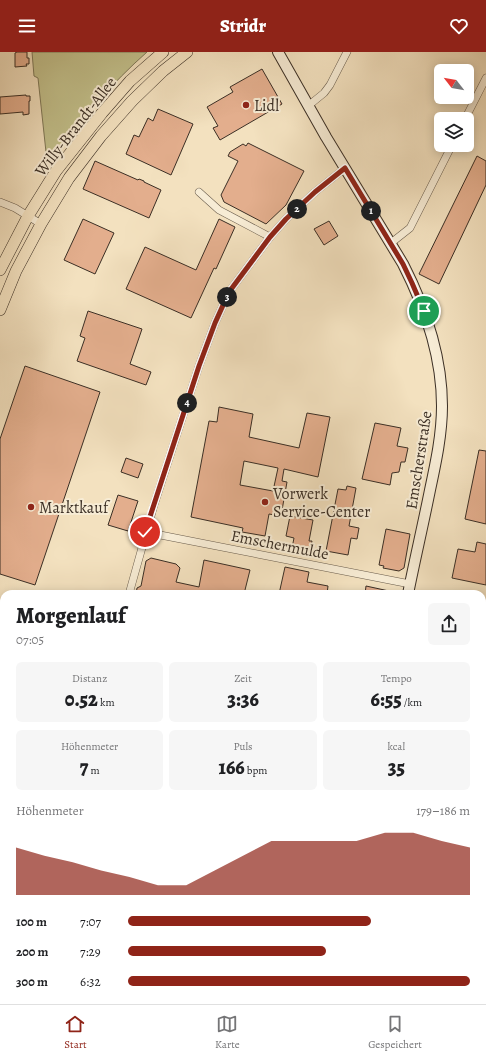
<!DOCTYPE html>
<html lang="de">
<head>
<meta charset="utf-8">
<style>
	body { margin:0; font-family:Alegreya,serif; background:#f6f6f6; color:#202124; height:100vh; display:flex; flex-direction:column; font-size:15px; white-space:nowrap }
	* { box-sizing:border-box; margin:0 }
	p { font-size:13px; color:#757577 }
	.icon { flex:none; width:22px; height:22px; fill:none; stroke:currentColor; stroke-width:2; stroke-linecap:round; stroke-linejoin:round }
	.map { position:relative; flex:1; overflow:hidden }
	.side { position:absolute; left:0px; top:538px; width:486px; height:414px; display:flex; flex-direction:column; background:#fff; border-radius:12px 12px 0 0; box-shadow:0 2px 10px #0003 }
	.side>* { flex:none }
	.needle { width:26px; rotate:301deg }
	.buttons { position:absolute; left:434px; top:12px; display:grid; gap:8px }
	.buttons a { display:grid; place-items:center; width:40px; height:40px; border-radius:6px; background:#fff; box-shadow:0 2px 10px #0003; font-size:20px }
	.pin { position:absolute; display:grid; place-items:center; width:34px; height:34px; color:#fff; margin:-17px; border:2px solid #fff; border-radius:50%; box-shadow:0 1px 4px #0007 }
	.km { position:absolute; width:20px; height:20px; margin:-10px; border-radius:50%; background:#222; color:#fff; font-size:11px; line-height:20px; text-align:center }
	.round { display:grid; place-items:center; flex:none; width:42px; height:42px; border-radius:6px; background:#f6f6f6 }
	.headline { display:flex; align-items:center; justify-content:space-between; height:68px; padding:0 16px }
	h1 { font-size:22px; font-weight:800; line-height:30px }
	.figures { display:grid; grid-template-columns:repeat(3,1fr); gap:6px; height:68px; padding:4px 16px }
	.figures div { display:grid; align-content:center; border-radius:6px; background:#f6f6f6; text-align:center }
	.figures b { font-size:20px; font-weight:800 }
	.figures small { font-size:11px; font-weight:400 }
	.figures p { font-size:11px }
	.chart { height:112px; padding:8px 16px }
	.chart p { display:flex; justify-content:space-between }
	.chart svg { width:100%; height:72px; margin-top:4px; fill:#8f2418; opacity:.7 }
	ul { padding:0 16px; list-style:none; font-size:13px }
	li { display:grid; grid-template-columns:64px 48px 1fr; align-items:center; height:30px }
	li i { height:10px; border-radius:5px; background:#8f2418 }
	header { display:flex; justify-content:space-between; align-items:center; height:52px; padding:0 16px; background:#8f2418; color:#fff; font-size:18px; font-weight:800 }
	.tab-bar { display:flex; justify-content:space-around; align-items:center; height:56px; border-top:1px solid #e0e0e0; background:#fff; font-size:11px; color:#757577 }
	.tab-bar a { display:grid; justify-items:center; gap:2px }
	.tab-bar .active { color:#8f2418 }
	.map>svg:first-child { display:block }
	.green { fill:#c3c18c; stroke:#7f7858 }
	.building { fill:#e3ae8d; stroke:#3b2f25; fill-rule:evenodd }
	.lines { fill:none; stroke-linecap:round; stroke-linejoin:round }
	.street-casing { stroke:#695c4c; stroke-width:8 }
	.secondary-casing { stroke:#3b2f25; stroke-width:12 }
	.primary-casing { stroke:#3b2f25; stroke-width:12 }
	.street { stroke:#f7ecd5; stroke-width:7 }
	.secondary { stroke:#f7ecd5; stroke-width:10 }
	.primary { stroke:#f3e1bf; stroke-width:11 }
	.route-casing { stroke:#fff; stroke-width:8 }
	.route { stroke:#8f2418; stroke-width:5 }
	.poi-dot { fill:#8f2418; stroke:#f7ecd5; stroke-width:1.5 }
	.labels { text-anchor:middle; stroke-width:4; stroke-linejoin:round; paint-order:stroke }
	.poi-label { font-size:16px; fill:#3b2f25; stroke:#f7ecd5; text-anchor:start }
	.street-label { font-size:16px; fill:#3b2f25; stroke:#f7ecd5 }
</style>
</head>
<body>
<header><svg class="icon" aria-label="menu" viewBox="0 0 24 24"><path d="M4 6h16M4 12h16M4 18h16"/></svg>Stridr<svg class="icon" aria-label="heart" viewBox="0 0 24 24"><path d="M12 20l-8-8c-3-5 5-10 8-4 3-6 11-1 8 4z"/></svg></header>
<div class="map">
<svg width="486" height="952" viewBox="0 0 486 952">
	<rect width="100%" height="100%" fill="#f3e1bf"/>
	<filter id="stains"><feTurbulence type="fractalNoise" baseFrequency=".005" numOctaves="4"/><feColorMatrix values="0 0 0 0 .2 0 0 0 0 .09 0 0 0 0 .02 0 0 0 .5 -.17"/></filter>
	<radialGradient id="worn" r=".72"><stop offset=".6" stop-color="#630" stop-opacity="0"/><stop offset="1" stop-color="#630" stop-opacity=".3"/></radialGradient>
	<path class="green" d="M 32,0 L 147,0 C 112,31 81,67 52,104 L 46,100 L 38,26 L 34,24 Z"/>
	<g class="building">
		<polygon points="17,0 27,0 27,6 29,6 29,12 26,12 27,14 15,15 15,1"/>
		<polygon points="262,17 282,52 220,88 213,76 218,74 207,55 233,40 230,35"/>
		<polygon points="26,43 26,44 30,44 30,49 29,49 29,62 23,63 23,60 0,62 0,45"/>
		<polygon points="158,57 193,72 171,123 126,102 134,83 139,85 148,66 153,69"/>
		<polygon points="248,91 304,119 286,153 266,172 224,150 221,143 238,109 228,104 230,100 243,92 246,94"/>
		<polygon points="477,104 486,109 486,133 439,232 419,222"/>
		<polygon points="95,109 138,128 139,127 144,129 144,130 161,138 149,166 83,137"/>
		<polygon points="83,167 114,181 95,222 64,208"/>
		<polygon points="219,167 235,175 216,217 214,216 191,266 126,237 145,195 196,218"/>
		<polygon points="329,169 338,184 324,193 314,177"/>
		<polygon points="88,259 142,277 130,312 151,320 146,333 77,309 85,286 80,284"/>
		<polygon points="25,314 100,340 35,533 0,522 0,387"/>
		<path d="M 219,355 L 253,362 L 249,385 L 299,396 L 307,361 L 330,365 L 318,425 L 284,417 L 282,429 L 287,430 L 281,464 L 269,462 L 265,484 L 242,480 L 243,476 L 191,465 L 209,369 L 217,370 ZM 244,409 L 278,416 L 273,439 L 240,433 Z"/>
		<polygon points="375,371 401,376 397,394 408,396 405,410 401,410 399,420 392,421 390,433 362,427"/>
		<polygon points="479,398 486,399 486,472 465,467"/>
		<polygon points="126,406 143,412 138,426 121,420"/>
		<polygon points="347,434 356,436 349,474 359,476 357,487 351,486 348,503 326,499 338,437 346,438"/>
		<polygon points="118,443 138,449 128,479 108,473"/>
		<polygon points="290,464 313,468 309,489 312,489 310,499 292,496 294,486 286,484"/>
		<polygon points="386,477 410,482 404,516 399,519 383,516 384,514 379,513"/>
		<polygon points="477,490 486,492 486,533 452,526 458,497 475,500"/>
		<polygon points="151,506 176,512 180,516 176,530 199,535 204,508 250,518 244,542 136,542 137,536 141,534 146,509"/>
		<polygon points="285,515 309,520 307,530 328,534 327,542 279,542"/>
		<polygon points="366,534 389,539 389,542 365,542"/>
	</g>
	<g class="lines">
		<g class="street-casing">
			<g id="street">
				<polyline points="308,54 324,41 330,33 347,0"/>
				<polyline points="465,67 486,26"/>
				<polyline points="199,140 219,158 270,185"/>
				<polyline points="0,150 15,156 41,172"/>
				<polyline points="391,191 410,176 452,93"/>
				<polyline points="145,480 410,532"/>
				<polyline points="129,542 154,453 199,314 215,271 229,240 270,185 286,167 315,140 345,116"/>
				<polyline points="44,952 45,948"/>
			</g>
		</g>
		<g class="secondary-casing">
			<g id="secondary">
				<path d="M 278,0 L 326,85 L 403,212 C 425,255 442,305 442,354 C 442,382 436,410 430,438 C 423,473 415,507 408,542"/>
				<polyline points="334,952 334,948"/>
			</g>
		</g>
		<g class="primary-casing">
			<g id="primary">
				<polyline points="0,218 28,164 56,119 102,61 130,29 163,0"/>
				<polyline points="0,258 16,219 41,172 69,126 101,84 132,49 163,19 187,0"/>
			</g>
		</g>
		<use href="#street" class="street"/>
		<use href="#secondary" class="secondary"/>
		<use href="#primary" class="primary"/>
	</g>
	<g class="lines">
		<g class="route-casing">
			<polyline id="route" points="145,480 199,314 215,271 229,240 270,185 286,167 315,140 345,116 403,212 412,231 424,259"/>
		</g>
		<use href="#route" class="route"/>
	</g>
	<g class="poi-dot">
		<circle cx="246" cy="53" r="4"/>
		<circle cx="265" cy="450" r="4"/>
		<circle cx="31" cy="455" r="4"/>
	</g>
	<g class="labels">
		<g class="poi-label">
			<text x="254" y="59">Lidl</text>
			<text x="273" y="447">Vorwerk<tspan x="273" dy="18">Service-Center</tspan></text>
			<text x="39" y="461">Marktkauf</text>
		</g>
		<g class="street-label">
			<text transform="translate(75 74) rotate(-52)" y="6">Willy-Brandt-Allee</text>
			<text transform="translate(418 408) rotate(-81)" y="6">Emscherstraße</text>
			<text transform="translate(280 492) rotate(11)" y="6">Emschermulde</text>
		</g>
	</g>
	<rect width="100%" height="100%" filter="url(#stains)"/>
	<rect width="100%" height="100%" fill="url(#worn)"/>
</svg>
<div class="buttons">
<a><svg class="needle" viewBox="-14 -14 28 28"><path d="M0-13l5 13h-10z" fill="#e53935"/><path d="M0 13l5-13h-10z" fill="#757577"/></svg></a>
<a><svg class="icon" aria-label="layers" viewBox="0 0 24 24"><path d="M12 4l9 5-9 5-9-5zM3 14l9 5 9-5"/></svg></a>
</div>
<div class="pin" style="left:424px;top:259px;background:#1e9e55"><svg class="icon" aria-label="arrive" viewBox="0 0 24 24"><path d="M6 21V4h12l-3 4 3 4H6"/></svg></div>
<div class="pin" style="left:145px;top:480px;background:#d93025"><svg class="icon" aria-label="check" viewBox="0 0 24 24"><path d="M5 12l5 5 9-10"/></svg></div>
<b class="km" style="left:371px;top:159px">1</b>
<b class="km" style="left:297px;top:157px">2</b>
<b class="km" style="left:227px;top:245px">3</b>
<b class="km" style="left:187px;top:351px">4</b>
<section class="side">
<div class="headline"><div><h1>Morgenlauf</h1><p>07:05</p></div><a class="round"><svg class="icon" aria-label="share" viewBox="0 0 24 24"><path d="M12 15V3M7 8l5-5 5 5M5 13v7h14v-7"/></svg></a></div>
<div class="figures">
<div><p>Distanz</p><b>0.52<small> km</small></b></div>
<div><p>Zeit</p><b>3:36</b></div>
<div><p>Tempo</p><b>6:55<small> /km</small></b></div>
</div>
<div class="figures">
<div><p>Höhenmeter</p><b>7<small> m</small></b></div>
<div><p>Puls</p><b>166<small> bpm</small></b></div>
<div><p>kcal</p><b>35</b></div>
</div>
<div class="chart"><p><span>Höhenmeter</span>179–186 m</p>
<svg viewBox="0 0 160 44" preserveAspectRatio="none"><path d="M0 44V15L10 20L20 24L30 29L40 33L50 38L60 38L70 29L80 20L90 11L100 11L110 11L120 11L130 6L140 6L150 11L160 15V44z"/></svg>
</div>
<ul>
<li><b>100 m</b>7:07<i style="width:71%"></i></li>
<li><b>200 m</b>7:29<i style="width:58%"></i></li>
<li><b>300 m</b>6:32<i style="width:100%"></i></li>
</ul>
</section>
</div>
<nav class="tab-bar">
<a class="active"><svg class="icon" aria-label="home" viewBox="0 0 24 24"><path d="M3 11l9-7 9 7M6 9v11h12V9"/></svg>Start</a>
<a><svg class="icon" aria-label="map" viewBox="0 0 24 24"><path d="M3 6l6-2 6 2 6-2v14l-6 2-6-2-6 2zM9 4v14M15 6v14"/></svg>Karte</a>
<a><svg class="icon" aria-label="saved" viewBox="0 0 24 24"><path d="M7 4h10v16l-5-4-5 4z"/></svg>Gespeichert</a>
</nav>
</body>
</html>
